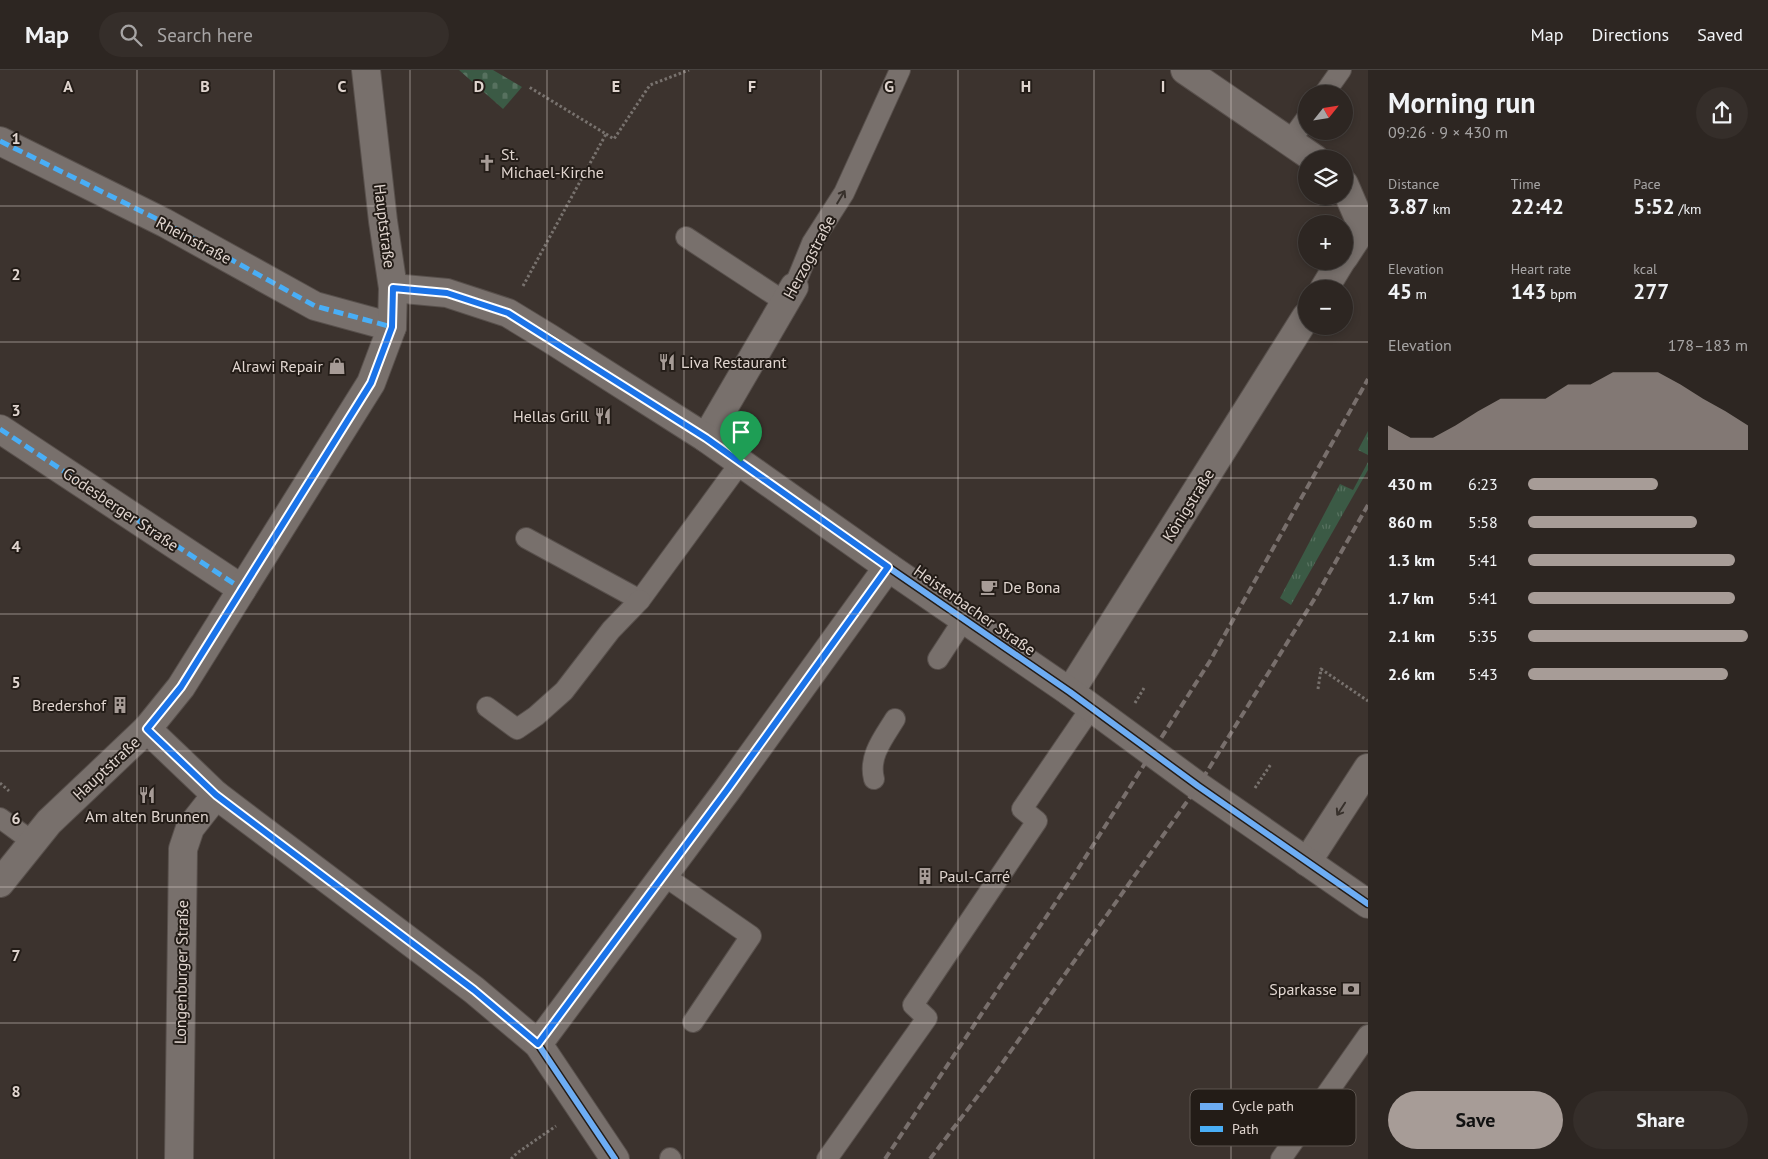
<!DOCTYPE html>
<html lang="en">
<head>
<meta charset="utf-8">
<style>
	body { margin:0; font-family:"PT Sans",sans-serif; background:#352e2a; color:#f1f3f6; height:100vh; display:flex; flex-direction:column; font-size:19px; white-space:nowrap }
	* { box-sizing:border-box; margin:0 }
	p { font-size:16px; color:#a7a5a5 }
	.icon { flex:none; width:28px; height:28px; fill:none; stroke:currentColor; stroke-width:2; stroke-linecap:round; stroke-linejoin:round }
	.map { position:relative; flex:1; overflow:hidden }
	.panel { display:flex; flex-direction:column; background:#2d2622; width:400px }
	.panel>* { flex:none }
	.needle { width:32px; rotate:60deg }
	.buttons { position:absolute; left:1298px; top:15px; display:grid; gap:10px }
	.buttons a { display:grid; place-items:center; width:55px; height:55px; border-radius:50%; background:#2d2622; box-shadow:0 2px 8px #0003,0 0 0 1px #484340; font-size:25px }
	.pin { position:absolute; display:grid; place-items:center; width:42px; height:42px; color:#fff; margin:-51px -21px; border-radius:50% 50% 50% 0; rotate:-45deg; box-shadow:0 0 5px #0007 }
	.pin .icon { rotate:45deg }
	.round { display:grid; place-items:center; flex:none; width:52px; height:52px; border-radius:26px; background:#352e2a }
	.headline { display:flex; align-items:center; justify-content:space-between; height:85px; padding:0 20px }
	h1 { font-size:28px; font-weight:600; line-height:38px }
	.figures { display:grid; grid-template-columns:repeat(3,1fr); gap:8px; height:85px; padding:5px 20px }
	.figures div { display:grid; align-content:center }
	.figures b { font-size:21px; font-weight:600 }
	.figures small { font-size:14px; font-weight:400 }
	.figures p { font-size:14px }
	.chart { height:140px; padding:10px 20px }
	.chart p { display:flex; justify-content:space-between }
	.chart svg { width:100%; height:90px; margin-top:5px; fill:#a79c97; opacity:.7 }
	.button { display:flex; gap:10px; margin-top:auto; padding:10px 20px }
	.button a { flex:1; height:58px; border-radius:30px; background:#a79c97; color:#111; font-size:20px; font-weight:600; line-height:58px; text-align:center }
	.button a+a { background:#352e2a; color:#f1f3f6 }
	ul { padding:0 20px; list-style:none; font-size:16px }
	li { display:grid; grid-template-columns:80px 60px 1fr; align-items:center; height:38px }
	li i { height:12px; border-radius:6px; background:#a79c97 }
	header { display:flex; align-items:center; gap:30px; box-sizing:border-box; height:70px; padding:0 25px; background:#2d2622; border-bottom:1px solid #484340 }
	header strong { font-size:24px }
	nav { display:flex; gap:28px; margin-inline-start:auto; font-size:18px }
	.search { width:350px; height:45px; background:#352e2a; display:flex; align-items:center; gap:12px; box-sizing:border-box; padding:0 18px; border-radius:28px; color:#a7a5a5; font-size:19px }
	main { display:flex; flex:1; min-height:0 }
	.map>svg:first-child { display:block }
	.grass { fill:url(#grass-tufts) }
	.cemetery { fill:url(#cemetery-stones) }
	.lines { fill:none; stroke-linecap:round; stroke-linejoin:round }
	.service-casing { stroke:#58504c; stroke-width:22 }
	.minor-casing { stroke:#58504c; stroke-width:30 }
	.tertiary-casing { stroke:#58504c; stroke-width:30 }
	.secondary-casing { stroke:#58504c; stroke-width:30 }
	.path { stroke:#78726e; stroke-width:3; stroke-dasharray:2.5 2.5; stroke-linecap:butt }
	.service { stroke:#78706c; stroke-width:20 }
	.minor { stroke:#78706c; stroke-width:28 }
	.tertiary { stroke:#78706c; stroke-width:28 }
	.secondary { stroke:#78706c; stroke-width:28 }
	.rail { stroke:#786f6c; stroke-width:4; stroke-dasharray:8 4; stroke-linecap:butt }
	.quiet { stroke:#49aef6; stroke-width:5; stroke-dasharray:10 5; stroke-linecap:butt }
	.cycleway-casing { stroke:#231c17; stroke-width:9 }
	.cycleway { stroke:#6dadf4; stroke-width:6 }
	.oneway { stroke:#38312c }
	.route-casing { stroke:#fff; stroke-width:10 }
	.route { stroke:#1a73e8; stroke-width:6 }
	.grid { fill:none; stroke:#e0d5cf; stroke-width:1; stroke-opacity:0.55 }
	.labels { text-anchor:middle; stroke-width:4; stroke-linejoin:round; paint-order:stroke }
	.poi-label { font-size:16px; fill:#e0d5cf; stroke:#231c17; text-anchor:start }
	.street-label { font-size:16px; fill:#e0d5cf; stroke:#231c17 }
	.key { fill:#231c17; stroke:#5c544e; stroke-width:1 }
	.key-label { font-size:14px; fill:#e0d5cf }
	.grid-label { font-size:16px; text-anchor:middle; font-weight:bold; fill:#e0d5cf; stroke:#231c17; stroke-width:4; stroke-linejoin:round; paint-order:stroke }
</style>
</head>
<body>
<header>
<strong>Map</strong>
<div class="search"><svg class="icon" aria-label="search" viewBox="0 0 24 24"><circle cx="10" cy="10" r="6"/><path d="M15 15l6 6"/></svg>Search here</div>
<nav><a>Map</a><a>Directions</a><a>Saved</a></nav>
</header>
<main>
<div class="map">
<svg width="1368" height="1089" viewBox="0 0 1368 1089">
	<defs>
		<pattern id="grass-tufts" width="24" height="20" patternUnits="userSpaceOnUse" patternTransform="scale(1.25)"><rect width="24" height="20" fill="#3b5a45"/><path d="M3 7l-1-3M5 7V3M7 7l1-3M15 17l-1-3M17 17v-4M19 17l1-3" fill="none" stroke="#57715f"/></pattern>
		<pattern id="cemetery-stones" width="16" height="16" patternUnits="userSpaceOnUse" patternTransform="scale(1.25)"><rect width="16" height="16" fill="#3b5a45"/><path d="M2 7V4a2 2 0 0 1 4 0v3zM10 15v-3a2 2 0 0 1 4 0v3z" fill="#57715f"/></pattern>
	</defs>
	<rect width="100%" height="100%" fill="#3c332e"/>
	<g class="grass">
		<polygon points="1368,361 1368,385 1358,380"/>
		<polygon points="1368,392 1368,400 1291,535 1280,528 1340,414 1353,420"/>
	</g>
	<polygon class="cemetery" points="459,0 493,0 522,17 503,39"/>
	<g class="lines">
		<g class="service-casing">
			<g id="service">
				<polyline points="1324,24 1341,0"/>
				<polyline points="1290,71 1306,49"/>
				<polyline points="686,167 785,232"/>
				<polyline points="794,217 812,173 844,123 900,0"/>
				<polyline points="526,468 640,530 741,392"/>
				<polyline points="938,589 964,549"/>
				<polyline points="487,637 517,659 536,646 564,621 611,560 640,530"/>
				<path d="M 874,709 C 868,686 884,667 895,649"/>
				<polyline points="0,748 33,772"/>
				<polyline points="663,805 751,866 693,952"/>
				<polyline points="670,1088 671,1089"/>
				<polyline points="827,1089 927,948 913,935 1037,751 1022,739 1091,638"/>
				<polyline points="1281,1089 1368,965"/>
			</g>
		</g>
		<g class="minor-casing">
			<g id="minor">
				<polyline points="1185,0 1315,89"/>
				<polyline points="0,71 165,153 315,236 392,257"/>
				<polyline points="1344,114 1363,158 1344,187"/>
				<polyline points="1324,219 1341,191"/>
				<polyline points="0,359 242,519"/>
				<polyline points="706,368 794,217"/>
				<polyline points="1070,622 1306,247"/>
				<polyline points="147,659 216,725 474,920 538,974 615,1089"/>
				<polyline points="1307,792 1368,698"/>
				<polyline points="538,974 727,720 888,497"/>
				<polyline points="179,1089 183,779 190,758 216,725"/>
			</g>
		</g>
		<g class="tertiary-casing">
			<polyline id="tertiary" points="393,218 447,223 508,243 549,268 706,368 888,497 1070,622 1198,716 1368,834"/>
		</g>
		<g class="secondary-casing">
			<polyline id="secondary" points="0,813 49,752 147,659 181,617 371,313 392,257 393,218 383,151 366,0"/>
		</g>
		<g class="path">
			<polyline points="606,64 614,69 650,15 689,0"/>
			<polyline points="523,216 606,64 529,17"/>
			<polyline points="1318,619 1321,599 1368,631"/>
			<polyline points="1135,633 1144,618"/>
			<polyline points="0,713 9,721"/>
			<polyline points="1255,718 1271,694"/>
			<polyline points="511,1089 517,1083 556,1056"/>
		</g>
		<use href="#service" class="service"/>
		<use href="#minor" class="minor"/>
		<use href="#tertiary" class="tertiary"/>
		<use href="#secondary" class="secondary"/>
		<g class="rail">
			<polyline points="885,1089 1076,802 1210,591 1368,309"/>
			<polyline points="930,1089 996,1002 1198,716 1315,528 1368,435"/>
		</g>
		<g class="quiet">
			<polyline points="0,71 165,153 315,236 392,257"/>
			<polyline points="0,359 242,519"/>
		</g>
		<g class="cycleway-casing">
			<g id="cycleway">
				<polyline points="393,218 447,223 508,243 549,268 706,368 888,497 1070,622 1198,716 1368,834"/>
				<polyline points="147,659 216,725 474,920 538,974 615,1089"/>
				<polyline points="538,974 727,720 888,497"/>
			</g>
		</g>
		<use href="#cycleway" class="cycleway"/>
	</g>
	<defs><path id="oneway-shaft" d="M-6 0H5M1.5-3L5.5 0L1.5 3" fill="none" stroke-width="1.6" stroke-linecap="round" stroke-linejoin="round" transform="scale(1.25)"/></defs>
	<g class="oneway">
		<use href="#oneway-shaft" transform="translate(841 127) rotate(-59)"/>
		<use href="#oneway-shaft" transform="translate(1341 739) rotate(123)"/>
	</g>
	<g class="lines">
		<g class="route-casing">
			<polygon id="route" points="393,218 447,223 508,243 706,368 888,497 727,720 538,974 474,920 216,725 147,659 181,617 371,313 392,257"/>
		</g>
		<use href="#route" class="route"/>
	</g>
	<path class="grid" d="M 137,0 L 137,1089M 274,0 L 274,1089M 410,0 L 410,1089M 547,0 L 547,1089M 684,0 L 684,1089M 821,0 L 821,1089M 958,0 L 958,1089M 1094,0 L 1094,1089M 1231,0 L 1231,1089M 0,136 L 1368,136M 0,272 L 1368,272M 0,408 L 1368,408M 0,544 L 1368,544M 0,681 L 1368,681M 0,817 L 1368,817M 0,953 L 1368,953"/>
	<defs>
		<g id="church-bare" transform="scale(1.35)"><path d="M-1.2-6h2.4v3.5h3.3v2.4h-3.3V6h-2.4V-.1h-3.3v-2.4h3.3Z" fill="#a79c97" stroke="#231c17" stroke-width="2.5" paint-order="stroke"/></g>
		<g id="restaurant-bare" transform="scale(1.35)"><path d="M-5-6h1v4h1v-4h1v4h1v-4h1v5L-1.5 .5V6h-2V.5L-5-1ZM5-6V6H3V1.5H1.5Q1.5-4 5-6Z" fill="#a79c97" stroke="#231c17" stroke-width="2.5" paint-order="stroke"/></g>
		<g id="shop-bare" transform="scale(1.35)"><path d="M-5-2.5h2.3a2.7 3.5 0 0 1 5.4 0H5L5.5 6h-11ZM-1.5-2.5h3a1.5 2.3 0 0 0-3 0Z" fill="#a79c97" stroke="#231c17" stroke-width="2.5" paint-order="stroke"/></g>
		<g id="cafe-bare" transform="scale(1.35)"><path d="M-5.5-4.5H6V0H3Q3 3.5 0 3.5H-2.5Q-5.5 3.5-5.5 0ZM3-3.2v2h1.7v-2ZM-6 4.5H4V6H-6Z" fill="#a79c97" stroke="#231c17" stroke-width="2.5" paint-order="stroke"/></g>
		<g id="building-bare" transform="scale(1.35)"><path d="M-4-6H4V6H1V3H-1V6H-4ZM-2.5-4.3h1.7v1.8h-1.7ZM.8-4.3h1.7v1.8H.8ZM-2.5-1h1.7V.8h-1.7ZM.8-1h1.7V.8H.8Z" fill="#a79c97" stroke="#231c17" stroke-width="2.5" paint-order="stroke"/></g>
		<g id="bank-bare" transform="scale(1.35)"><path d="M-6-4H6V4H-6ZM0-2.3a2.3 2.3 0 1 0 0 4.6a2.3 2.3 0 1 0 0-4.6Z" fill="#a79c97" stroke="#231c17" stroke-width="2.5" paint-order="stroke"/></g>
	</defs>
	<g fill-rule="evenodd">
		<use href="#church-bare" x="487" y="93"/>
		<use href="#restaurant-bare" x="667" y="292"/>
		<use href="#shop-bare" x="337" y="296"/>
		<use href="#restaurant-bare" x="603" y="346"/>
		<use href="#cafe-bare" x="989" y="517"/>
		<use href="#building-bare" x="120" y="635"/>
		<use href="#restaurant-bare" x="147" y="725"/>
		<use href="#building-bare" x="925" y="806"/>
		<use href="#bank-bare" x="1351" y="919"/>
	</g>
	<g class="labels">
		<g class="poi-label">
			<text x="501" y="90">St.<tspan x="501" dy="18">Michael-Kirche</tspan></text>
			<text x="681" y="298">Liva Restaurant</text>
			<text x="323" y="302" text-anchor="end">Alrawi Repair</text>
			<text x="589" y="352" text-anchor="end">Hellas Grill</text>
			<text x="1003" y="523">De Bona</text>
			<text x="106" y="641" text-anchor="end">Bredershof</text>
			<text x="147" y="752" text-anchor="middle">Am alten Brunnen</text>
			<text x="939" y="812">Paul-Carré</text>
			<text x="1337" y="925" text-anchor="end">Sparkasse</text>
		</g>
		<g class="street-label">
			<text transform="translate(385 156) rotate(83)" y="6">Hauptstraße</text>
			<text transform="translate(194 170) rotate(28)" y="6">Rheinstraße</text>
			<text transform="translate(809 187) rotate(-62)" y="6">Herzogstraße</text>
			<text transform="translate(1188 435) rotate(-58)" y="6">Königstraße</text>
			<text transform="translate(121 439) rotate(34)" y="6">Godesberger Straße</text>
			<text transform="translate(975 540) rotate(35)" y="6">Heisterbacher Straße</text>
			<text transform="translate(106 698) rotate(-43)" y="6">Hauptstraße</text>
			<text transform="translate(181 902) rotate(-89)" y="6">Longenburger Straße</text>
		</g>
	</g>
	<rect x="1190" y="1019" width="166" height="57" rx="8" class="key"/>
	<rect x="1200" y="1033" width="23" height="7" fill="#6dadf4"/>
	<rect x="1200" y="1056" width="23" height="6" fill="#49aef6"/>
	<g class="key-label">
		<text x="1232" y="1041">Cycle path</text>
		<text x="1232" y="1064">Path</text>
	</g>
	<g class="grid-label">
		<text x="68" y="22">A</text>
		<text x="205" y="22">B</text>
		<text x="342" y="22">C</text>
		<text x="479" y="22">D</text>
		<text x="616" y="22">E</text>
		<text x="752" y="22">F</text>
		<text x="889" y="22">G</text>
		<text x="1026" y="22">H</text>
		<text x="1163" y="22">I</text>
		<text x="16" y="74">1</text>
		<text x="16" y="210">2</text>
		<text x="16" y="346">3</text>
		<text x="16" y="482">4</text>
		<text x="16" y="618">5</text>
		<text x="16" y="754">6</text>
		<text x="16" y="891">7</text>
		<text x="16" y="1027">8</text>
	</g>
</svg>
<div class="buttons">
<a><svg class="needle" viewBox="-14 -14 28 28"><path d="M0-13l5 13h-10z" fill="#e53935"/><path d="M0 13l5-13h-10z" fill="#a7a5a5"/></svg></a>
<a><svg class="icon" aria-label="layers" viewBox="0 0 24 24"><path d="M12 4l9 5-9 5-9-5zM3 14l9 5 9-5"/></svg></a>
<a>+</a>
<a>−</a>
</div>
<div class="pin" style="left:741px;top:392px;background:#1e9e55"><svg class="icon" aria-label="arrive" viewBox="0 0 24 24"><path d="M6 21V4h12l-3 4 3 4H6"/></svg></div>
</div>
<section class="panel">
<div class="headline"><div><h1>Morning run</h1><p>09:26 · 9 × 430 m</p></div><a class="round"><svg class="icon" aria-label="share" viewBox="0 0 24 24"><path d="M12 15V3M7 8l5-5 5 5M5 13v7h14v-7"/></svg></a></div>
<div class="figures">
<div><p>Distance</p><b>3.87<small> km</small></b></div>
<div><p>Time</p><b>22:42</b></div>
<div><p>Pace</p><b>5:52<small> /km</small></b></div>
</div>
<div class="figures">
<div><p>Elevation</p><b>45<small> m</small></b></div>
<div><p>Heart rate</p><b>143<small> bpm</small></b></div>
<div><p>kcal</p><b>277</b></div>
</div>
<div class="chart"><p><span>Elevation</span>178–183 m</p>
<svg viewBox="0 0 160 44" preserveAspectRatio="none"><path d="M0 44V32L10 38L20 38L30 32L40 25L50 19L60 19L70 19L80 12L90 12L100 6L110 6L120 6L130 12L140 19L150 25L160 32V44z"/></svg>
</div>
<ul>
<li><b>430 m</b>6:23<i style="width:59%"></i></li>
<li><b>860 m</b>5:58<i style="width:77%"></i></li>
<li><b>1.3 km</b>5:41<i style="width:94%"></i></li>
<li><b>1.7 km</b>5:41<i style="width:94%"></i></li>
<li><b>2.1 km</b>5:35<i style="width:100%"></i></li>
<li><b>2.6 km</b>5:43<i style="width:91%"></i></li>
</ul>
<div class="button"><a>Save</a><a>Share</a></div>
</section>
</main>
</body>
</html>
